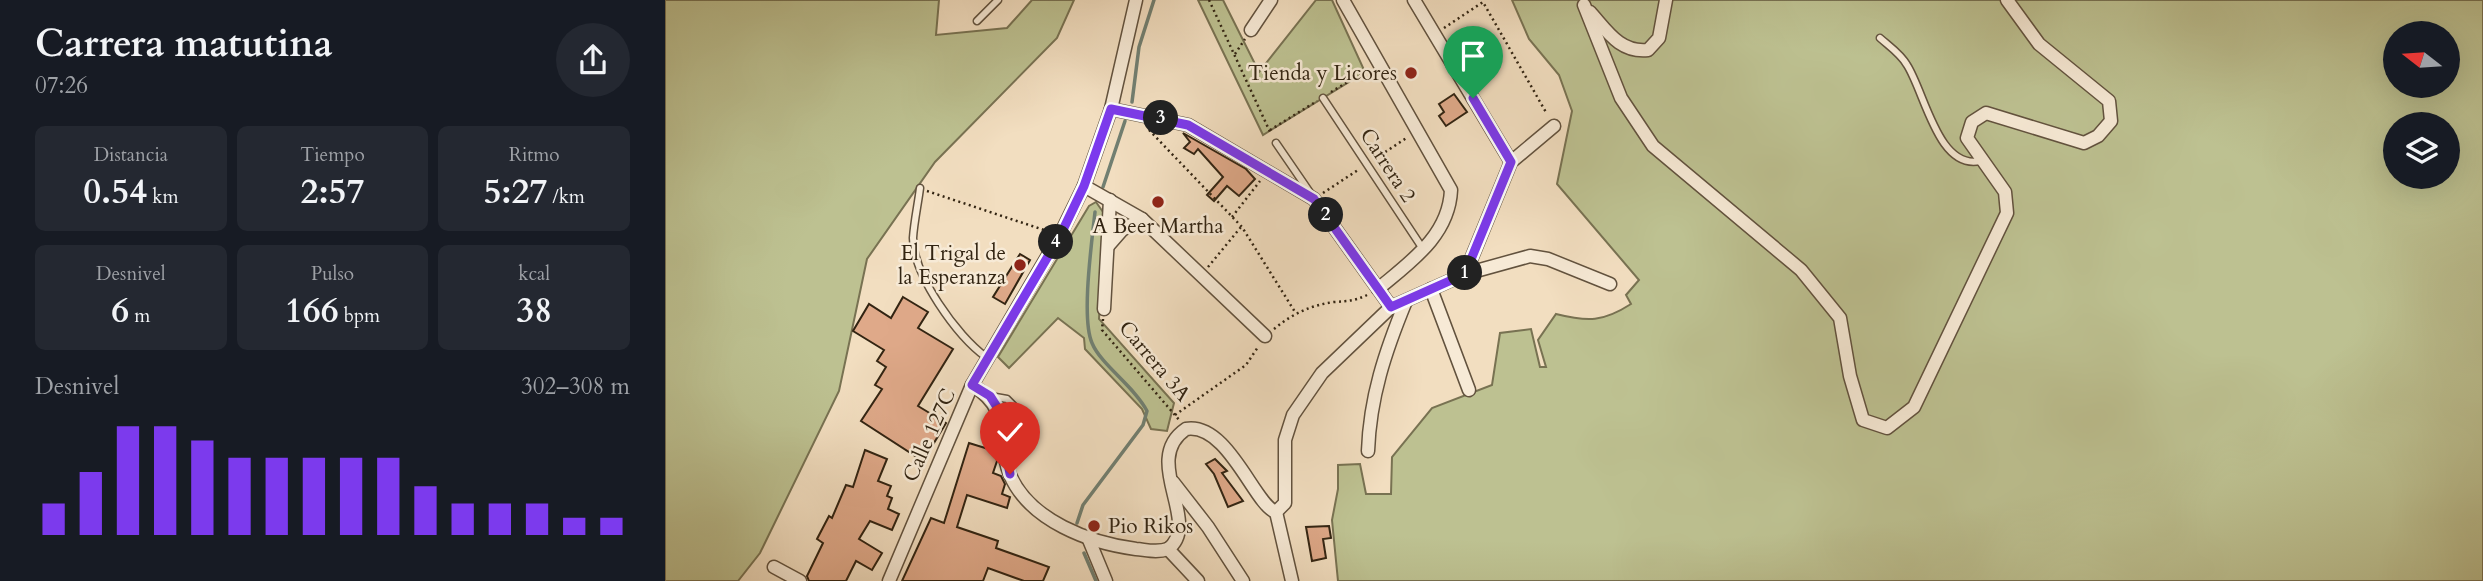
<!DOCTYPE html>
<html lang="es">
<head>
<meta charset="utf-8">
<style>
	body { margin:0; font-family:Cardo,serif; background:#242831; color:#f1f3f6; height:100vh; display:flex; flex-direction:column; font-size:26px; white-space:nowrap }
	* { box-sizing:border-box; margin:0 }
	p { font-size:23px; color:#9ea1a6 }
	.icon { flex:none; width:38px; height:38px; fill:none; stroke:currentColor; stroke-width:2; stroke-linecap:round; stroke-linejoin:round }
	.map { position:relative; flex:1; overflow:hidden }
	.side { display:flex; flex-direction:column; background:#171b24; width:665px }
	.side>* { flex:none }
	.needle { width:46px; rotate:287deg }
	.buttons { position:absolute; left:1718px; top:21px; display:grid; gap:14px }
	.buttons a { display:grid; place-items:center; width:77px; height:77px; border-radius:50%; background:#171b24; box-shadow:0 7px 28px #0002; font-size:35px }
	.pin { position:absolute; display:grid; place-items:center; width:60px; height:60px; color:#fff; margin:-72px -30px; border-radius:50% 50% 50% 0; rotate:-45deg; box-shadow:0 0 7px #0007 }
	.pin .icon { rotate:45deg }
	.km { position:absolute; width:35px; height:35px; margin:-18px; border-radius:50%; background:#222; color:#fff; font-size:19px; line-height:35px; text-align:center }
	.round { display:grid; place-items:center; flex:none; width:74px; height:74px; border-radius:37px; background:#242831 }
	.headline { display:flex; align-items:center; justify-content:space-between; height:119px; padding:0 35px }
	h1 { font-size:38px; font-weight:600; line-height:52px }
	.figures { display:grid; grid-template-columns:repeat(3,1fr); gap:10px; height:119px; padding:7px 35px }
	.figures div { display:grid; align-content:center; border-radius:10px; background:#242831; text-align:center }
	.figures b { font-size:35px; font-weight:600 }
	.figures small { font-size:19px; font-weight:400 }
	.figures p { font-size:19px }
	.chart { height:196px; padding:14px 35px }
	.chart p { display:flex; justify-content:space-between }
	.chart svg { width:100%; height:126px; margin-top:7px; stroke:#7c3aed; stroke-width:6 }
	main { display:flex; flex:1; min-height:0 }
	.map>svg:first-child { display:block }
	.green { fill:#bdc191; stroke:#787252; stroke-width:2; fill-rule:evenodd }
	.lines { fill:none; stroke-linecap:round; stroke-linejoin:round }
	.stream { stroke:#717f71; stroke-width:3.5 }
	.building { fill:#dfa989; stroke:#322412; stroke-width:2 }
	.lane-casing { stroke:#62523e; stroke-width:9 }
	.street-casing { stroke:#62523e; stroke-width:15 }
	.path { stroke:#322412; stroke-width:2.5; stroke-dasharray:2 3.5; stroke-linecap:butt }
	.lane { stroke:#f7ead6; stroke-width:6 }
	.street { stroke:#f7ead6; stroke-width:12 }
	.route-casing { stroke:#fff; stroke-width:14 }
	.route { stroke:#7c3aed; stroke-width:9 }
	.poi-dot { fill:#8f2418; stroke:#f7ead6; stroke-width:2.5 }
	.labels { text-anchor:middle; stroke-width:5; stroke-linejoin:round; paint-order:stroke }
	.poi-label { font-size:21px; fill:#322412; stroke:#f7ead6; text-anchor:end }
	.street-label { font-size:21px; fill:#322412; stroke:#f7ead6 }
</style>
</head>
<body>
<main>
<section class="side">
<div class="headline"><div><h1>Carrera matutina</h1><p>07:26</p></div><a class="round"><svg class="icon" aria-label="share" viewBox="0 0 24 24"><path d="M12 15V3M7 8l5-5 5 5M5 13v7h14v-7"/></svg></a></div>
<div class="figures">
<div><p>Distancia</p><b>0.54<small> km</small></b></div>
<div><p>Tiempo</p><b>2:57</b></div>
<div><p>Ritmo</p><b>5:27<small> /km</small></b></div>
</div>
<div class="figures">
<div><p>Desnivel</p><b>6<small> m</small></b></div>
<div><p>Pulso</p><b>166<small> bpm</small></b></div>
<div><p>kcal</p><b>38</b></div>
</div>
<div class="chart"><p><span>Desnivel</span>302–308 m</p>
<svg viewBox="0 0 160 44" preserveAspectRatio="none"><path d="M5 44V33M15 44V22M25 44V6M35 44V6M45 44V11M55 44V17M65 44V17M75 44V17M85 44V17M95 44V17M105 44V27M115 44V33M125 44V33M135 44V33M145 44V38M155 44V38"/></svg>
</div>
</section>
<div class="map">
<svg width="1818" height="581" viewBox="0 0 1818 581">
	<rect width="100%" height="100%" fill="#f2dec0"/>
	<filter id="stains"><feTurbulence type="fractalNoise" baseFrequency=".00286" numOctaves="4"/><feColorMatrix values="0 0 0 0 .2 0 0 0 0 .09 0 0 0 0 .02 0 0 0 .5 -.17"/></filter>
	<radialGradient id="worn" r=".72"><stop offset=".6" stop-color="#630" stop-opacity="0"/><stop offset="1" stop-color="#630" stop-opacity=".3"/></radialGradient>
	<g class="green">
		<polygon points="0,0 274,0 271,35 342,28 367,0 409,0 392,38 270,162 202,259 174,391 95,553 73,581 0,581"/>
		<polygon points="533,0 558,0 594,72 651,0 667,0 700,72 598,135"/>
		<path d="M 847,0 L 1818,0 L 1818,581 L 673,581 L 667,520 L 673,489 L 673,465 L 695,464 L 701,494 L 726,494 L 727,457 L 767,408 L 827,385 L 835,333 L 866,329 L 875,367 L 881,367 L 873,340 L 891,314 C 923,322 938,322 966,304 L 961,295 L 974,280 L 892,184 L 907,111 L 894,75 L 864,39 ZM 1731,33 L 1783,33 L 1783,86 L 1731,86 ZM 1731,124 L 1783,124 L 1783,177 L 1731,177 Z"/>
		<polygon points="431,202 438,212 439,226 434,319 509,403 502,431 486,429 477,409 420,349 419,338 393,318 344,368 333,357 424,206"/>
	</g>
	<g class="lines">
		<g class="stream">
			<polyline points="467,102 474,47 489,0"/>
			<polyline points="438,187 460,121"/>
			<path d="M 412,523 L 418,505 L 478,425 L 482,411 C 469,386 436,365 427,343 C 416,318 427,241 430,212"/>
			<polyline points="419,553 431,581"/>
		</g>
	</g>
	<g class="building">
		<polygon points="789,94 802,112 781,126 774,116 779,112 774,104"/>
		<polygon points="518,133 581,169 590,179 574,196 562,186 549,201 542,195 558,177 533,149 529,154 519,148 525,142"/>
		<polygon points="355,254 365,260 340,304 328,297"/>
		<polygon points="238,297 263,312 253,328 288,349 253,406 281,423 258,461 196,421 217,389 210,385 221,367 212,361 219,350 188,331 204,304 226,318"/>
		<polygon points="304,443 330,451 332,461 328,473 336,476 340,484 337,494 345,497 342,508 302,495 292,527 333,541 331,548 384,567 378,581 359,581 323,568 318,581 237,581 266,518 279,523"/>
		<polygon points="200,450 222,459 213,481 226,486 222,496 227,498 223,509 234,514 227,530 205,521 194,539 217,553 207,570 191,561 181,581 144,581 142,576 158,543 152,539 164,516 167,518 181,485 188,487"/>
		<polygon points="550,459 562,471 557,473 578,501 563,507 549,474 541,464"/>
		<polygon points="664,526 666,538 658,539 661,558 647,561 641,527"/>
	</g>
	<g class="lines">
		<g class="lane-casing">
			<g id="lane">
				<polyline points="312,21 333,0"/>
				<path d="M 1215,38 C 1224,46 1236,54 1242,65 C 1260,93 1273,170 1315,161"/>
				<polyline points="658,98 758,249"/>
				<polyline points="611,143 646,194"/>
				<path d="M 255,188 C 253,204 249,222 248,238 C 248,275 292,336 321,357"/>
				<polyline points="325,396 342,399 366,423"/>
			</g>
		</g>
		<g class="street-casing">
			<g id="street">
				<path d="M 678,0 L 786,190 C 784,236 745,262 713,289"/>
				<polyline points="749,0 846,162"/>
				<polyline points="919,5 956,98 988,146 1136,270 1175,318 1185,376 1198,420 1222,428 1249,407 1342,213 1340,192 1302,138 1307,122 1321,113 1419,143 1433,136 1446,121 1444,101 1374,44 1342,0"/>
				<path d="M 925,12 C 942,31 955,53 983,50 L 994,38 L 1001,0"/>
				<polyline points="586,30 606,0"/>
				<polyline points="446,109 523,125 649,199 726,307"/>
				<polyline points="419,186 477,219 600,336"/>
				<polyline points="443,246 457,230 477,219"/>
				<polyline points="800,274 846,162 889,126"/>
				<polyline points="766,289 804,390"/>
				<polyline points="439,309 445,200"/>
				<path d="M 307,385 C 349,411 329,436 345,475 C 365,521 425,543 471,549 C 482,550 492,553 503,549"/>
				<path d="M 703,451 C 705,397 720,352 741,301"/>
				<polyline points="508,482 543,527 578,581"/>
				<polyline points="611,512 620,503 620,440 628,415 657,373 726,307 800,274 865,256 883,259 945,284"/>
				<polyline points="611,512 627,581"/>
				<polyline points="424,540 441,581"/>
				<path d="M 503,549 C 538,523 475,460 521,429 C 563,422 590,506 611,512"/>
				<polyline points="503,549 533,581"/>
				<polyline points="109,567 135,581"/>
				<polyline points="224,581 307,385 395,235 419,186 446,109 471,0"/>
			</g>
		</g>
		<g class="path">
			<polyline points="544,0 606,134"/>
			<polyline points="779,28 818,2 882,114"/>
			<polyline points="570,54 580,39"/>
			<polyline points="666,92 702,70"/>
			<polyline points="484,130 577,227 630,312"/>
			<polyline points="605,130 652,101"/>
			<polyline points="711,158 743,137"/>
			<polyline points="262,191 382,231"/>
			<polyline points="658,193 693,170"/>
			<polyline points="567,217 595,181"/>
			<polyline points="543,267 576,227"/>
			<polyline points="438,319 437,330 515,421"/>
			<path d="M 609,329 C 627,314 646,305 669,302 C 683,301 690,301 702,295"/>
			<polyline points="510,415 581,365 593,347"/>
		</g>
		<use href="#lane" class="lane"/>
		<use href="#street" class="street"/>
	</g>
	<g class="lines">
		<g class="route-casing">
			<polyline id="route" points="345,474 332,407 325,396 307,385 395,236 419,186 446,109 523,125 649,199 726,307 800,274 846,162 808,98"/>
		</g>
		<use href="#route" class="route"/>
	</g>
	<g class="poi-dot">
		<circle cx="746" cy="73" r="7"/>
		<circle cx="493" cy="202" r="7"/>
		<circle cx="355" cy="265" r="7"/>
		<circle cx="429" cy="526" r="7"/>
	</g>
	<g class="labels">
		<g class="poi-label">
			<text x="732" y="80">Tienda y Licores</text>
			<text x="493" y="233" text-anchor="middle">A Beer Martha</text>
			<text x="341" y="260">El Trigal de<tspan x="341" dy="24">la Esperanza</tspan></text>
			<text x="443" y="533" text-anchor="start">Pio Rikos</text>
		</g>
		<g class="street-label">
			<text transform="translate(723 165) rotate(57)" y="7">Carrera 2</text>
			<text transform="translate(490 361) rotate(50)" y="7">Carrera 3A</text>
			<text transform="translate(264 435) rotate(-66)" y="7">Calle 127C</text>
		</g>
	</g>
	<rect width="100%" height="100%" filter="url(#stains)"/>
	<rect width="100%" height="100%" fill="url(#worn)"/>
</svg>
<div class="buttons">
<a><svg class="needle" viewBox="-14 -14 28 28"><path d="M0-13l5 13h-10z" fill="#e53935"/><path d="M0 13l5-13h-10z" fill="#9ea1a6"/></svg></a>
<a><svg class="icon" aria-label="layers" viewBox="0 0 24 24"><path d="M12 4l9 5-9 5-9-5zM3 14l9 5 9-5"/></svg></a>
</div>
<div class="pin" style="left:808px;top:98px;background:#1e9e55"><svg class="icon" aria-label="arrive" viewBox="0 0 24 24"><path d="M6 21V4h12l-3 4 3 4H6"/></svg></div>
<div class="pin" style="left:345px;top:474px;background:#d93025"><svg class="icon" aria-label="check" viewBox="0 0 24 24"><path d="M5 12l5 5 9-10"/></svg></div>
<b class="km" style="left:800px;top:273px">1</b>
<b class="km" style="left:661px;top:215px">2</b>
<b class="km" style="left:496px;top:118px">3</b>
<b class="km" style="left:391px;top:242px">4</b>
</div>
</main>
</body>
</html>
